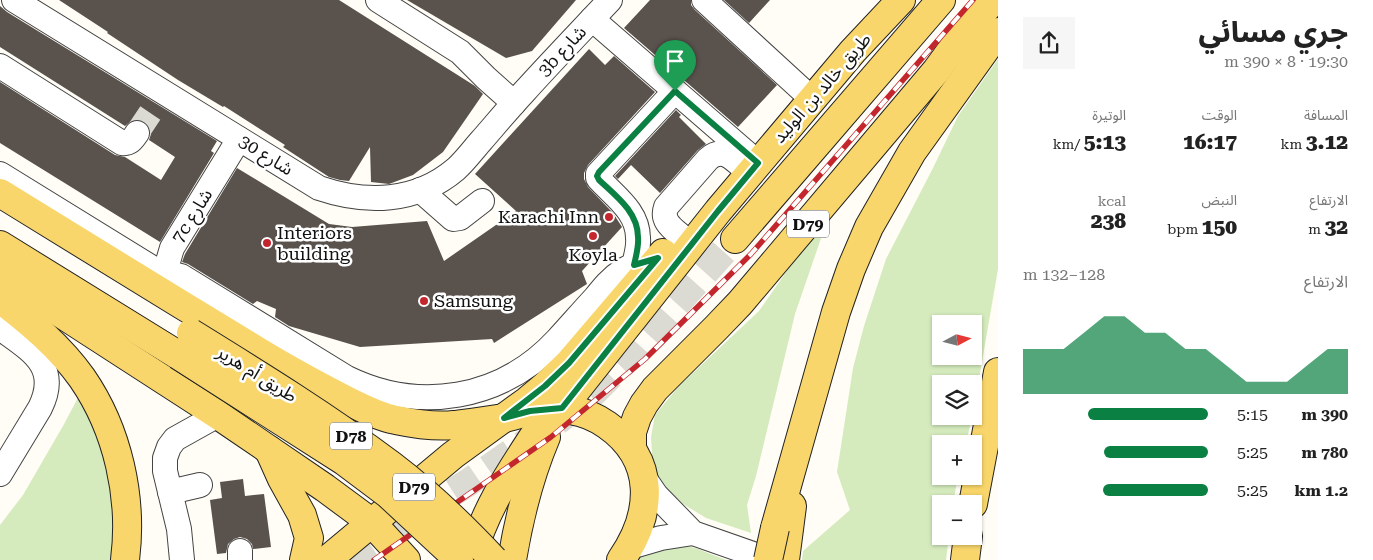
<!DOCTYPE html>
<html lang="ar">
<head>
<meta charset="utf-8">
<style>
	body { margin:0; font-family:"Roboto Serif","Noto Sans Arabic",serif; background:#f6f6f6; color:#222; direction:rtl; height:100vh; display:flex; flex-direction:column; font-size:19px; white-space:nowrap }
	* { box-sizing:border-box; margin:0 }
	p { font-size:16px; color:#767676 }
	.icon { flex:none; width:28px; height:28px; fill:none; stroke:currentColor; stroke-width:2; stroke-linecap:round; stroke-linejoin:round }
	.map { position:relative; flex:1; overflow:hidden; direction:ltr }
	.sheet { display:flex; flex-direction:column; background:#fff; width:375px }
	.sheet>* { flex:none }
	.needle { width:32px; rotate:83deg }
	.fabs { position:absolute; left:932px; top:315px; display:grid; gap:10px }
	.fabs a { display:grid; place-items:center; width:50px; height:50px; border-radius:0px; background:#fff; box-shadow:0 1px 4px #0004; font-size:25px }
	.pin { position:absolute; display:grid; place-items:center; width:42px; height:42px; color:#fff; margin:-51px -21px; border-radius:50% 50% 50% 0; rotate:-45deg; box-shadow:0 0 5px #0007 }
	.pin .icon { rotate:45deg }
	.round { display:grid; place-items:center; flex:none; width:52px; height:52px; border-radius:0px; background:#f6f6f6 }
	.summary { display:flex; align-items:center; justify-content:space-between; height:85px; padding:0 25px }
	h1 { font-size:28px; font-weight:800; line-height:38px }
	.stats { display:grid; grid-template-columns:repeat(3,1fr); gap:8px; height:85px; padding:5px 25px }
	.stats div { display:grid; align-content:center }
	.stats b { font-size:21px; font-weight:800 }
	.stats small { font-size:14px; font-weight:400 }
	.stats p { font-size:14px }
	.chart { height:140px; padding:10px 25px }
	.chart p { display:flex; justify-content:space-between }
	.chart svg { width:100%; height:90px; margin-top:5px; fill:#0b8043; opacity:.7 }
	ul { padding:0 25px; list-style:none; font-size:16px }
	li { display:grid; grid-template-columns:80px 60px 1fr; align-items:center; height:38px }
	li i { height:12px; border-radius:6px; background:#0b8043 }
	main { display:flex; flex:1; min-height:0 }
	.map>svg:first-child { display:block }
	.green { fill:#d5ebbd; fill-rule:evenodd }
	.building { fill:#5a524d }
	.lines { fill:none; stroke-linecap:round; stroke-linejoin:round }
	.minor-tunnel { stroke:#dbdad3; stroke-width:24; stroke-dasharray:24 12; stroke-linecap:butt }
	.major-tunnel { stroke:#dbdad3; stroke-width:28; stroke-dasharray:28 14; stroke-linecap:butt }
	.minor-casing { stroke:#444; stroke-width:26 }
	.major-casing { stroke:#222; stroke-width:30 }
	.minor { stroke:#fff; stroke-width:24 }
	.major { stroke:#f9d66b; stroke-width:28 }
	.rail-casing { stroke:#c4262e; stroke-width:5.5 }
	.rail { stroke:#fff; stroke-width:4; stroke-dasharray:11; stroke-linecap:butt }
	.major-bridge-casing { stroke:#222; stroke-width:30; stroke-linecap:butt }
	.major-bridge { stroke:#f9d66b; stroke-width:28 }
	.route-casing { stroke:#fff; stroke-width:10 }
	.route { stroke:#0b8043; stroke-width:6 }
	.poi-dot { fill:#c4262e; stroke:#fff; stroke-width:2 }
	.labels { text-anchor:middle; stroke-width:5; stroke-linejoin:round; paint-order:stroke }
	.shield { fill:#fff; stroke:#585858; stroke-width:1 }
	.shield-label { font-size:16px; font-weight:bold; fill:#111 }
	.street-label { font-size:18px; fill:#111; stroke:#fff }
	.poi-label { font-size:18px; fill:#111; stroke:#fff; text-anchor:start }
</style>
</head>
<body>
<main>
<section class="sheet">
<div class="summary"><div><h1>جري مسائي</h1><p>19:30 · 8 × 390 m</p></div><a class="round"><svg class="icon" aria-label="share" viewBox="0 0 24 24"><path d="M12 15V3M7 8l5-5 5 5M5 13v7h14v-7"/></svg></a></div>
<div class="stats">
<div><p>المسافة</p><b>3.12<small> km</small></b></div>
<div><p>الوقت</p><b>16:17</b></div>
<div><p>الوتيرة</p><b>5:13<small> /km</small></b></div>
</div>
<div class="stats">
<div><p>الارتفاع</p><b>32<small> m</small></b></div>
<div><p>النبض</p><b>150<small> bpm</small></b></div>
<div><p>kcal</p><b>238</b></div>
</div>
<div class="chart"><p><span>الارتفاع</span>128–132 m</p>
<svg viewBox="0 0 160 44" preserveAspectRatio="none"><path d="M0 44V22L10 22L20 22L30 14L40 6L50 6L60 14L70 14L80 22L90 22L100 30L110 38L120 38L130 38L140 30L150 22L160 22V44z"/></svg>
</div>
<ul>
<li><b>390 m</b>5:15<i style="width:65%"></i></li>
<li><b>780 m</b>5:25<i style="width:56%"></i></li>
<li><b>1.2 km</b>5:25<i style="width:57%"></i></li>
</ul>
</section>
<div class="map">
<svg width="998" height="560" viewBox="0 0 998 560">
	<rect width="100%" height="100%" fill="#fffdf5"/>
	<g class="green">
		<path d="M 998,59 L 998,269 L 974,408 L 974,384 L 941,384 L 941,416 L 972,416 L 966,444 L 941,444 L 941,476 L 958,476 L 953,504 L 941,504 L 941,536 L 949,536 L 946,560 L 802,560 L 803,551 L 850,510 L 837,472 L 853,368 L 864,326 L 886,259 L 933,168 L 958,116 ZM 941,324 L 974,324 L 974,356 L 941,356 Z"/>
		<polygon points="829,215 795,314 756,476 747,505 751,533 706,518 675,499 653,469 651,437 655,415 679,386 759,311 793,262"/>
		<polygon points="81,392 108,445 117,560 0,560 0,525 23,495 63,426"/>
		<polygon points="670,541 698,549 726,560 636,560 638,552"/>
	</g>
	<g class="building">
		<polygon points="59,0 339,0 475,86 483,94 443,152 413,175 389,184 371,182 370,147 349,181 340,180 329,177 283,147 285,145 224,106 223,107 178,80 107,33 108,32"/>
		<polygon points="407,0 576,0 532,51 506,58"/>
		<polygon points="650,0 691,0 691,5 695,10 777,85 738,127 624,28"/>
		<polygon points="724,0 770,0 749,23"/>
		<polygon points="0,6 7,12 217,141 211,151 214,153 160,242 0,143 0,82 115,155 125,157 161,180 175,157 149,140 151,134 149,127 144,121 138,119 131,121 125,126 0,47"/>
		<polygon points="589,49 605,65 614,56 655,92 588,165 584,173 584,179 588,187 613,213 622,227 582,271 587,284 494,343 492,339 360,347 289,326 275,317 276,309 257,301 253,304 188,264 182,262 185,254 237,168 329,224 352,227 427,221 444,261 516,211 475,174"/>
		<polygon points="676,110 681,115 679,117 706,144 698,150 660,193 631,165 618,179 615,176"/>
		<polygon points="243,479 245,496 264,494 271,547 253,549 252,544 247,539 240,537 234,539 228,544 226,553 217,554 210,500 222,498 220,482"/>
	</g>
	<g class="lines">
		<polyline class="minor-tunnel" points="137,133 157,103"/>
		<polyline class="major-tunnel" points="347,560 469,482 560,419 594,392 625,361 735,239"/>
		<g class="minor-casing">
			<g id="minor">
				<path d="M 14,0 L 319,188 C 366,204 416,203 456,169 C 465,161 473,150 481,141 C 495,125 509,108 524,92 C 552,61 581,31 610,0"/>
				<polyline points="378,0 460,52 486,78 514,103"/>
				<polyline points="704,0 812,99"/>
				<polyline points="592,19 758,163"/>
				<path d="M 0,66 L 122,143 C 130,144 133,139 137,133"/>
				<path d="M 0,174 L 154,269 L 181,276 L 347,378 C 419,413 501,400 557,340 C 570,326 582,312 595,298 C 603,288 611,278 622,271 C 633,264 645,261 658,259"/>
				<polyline points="420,190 453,219 460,218 482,201"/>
				<path d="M 681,236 C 672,228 661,221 666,207 L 708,159 C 724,145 736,162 748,172"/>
				<path d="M 634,265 C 636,256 639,247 638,238 C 638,211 614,196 598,178 L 598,174 L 675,91"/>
				<polyline points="169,287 167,265 172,248 239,139"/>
				<path d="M 0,328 C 30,350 61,366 40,408 L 0,474"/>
				<polyline points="645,479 656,495 693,533 770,560"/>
				<polyline points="170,492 200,485"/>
				<polyline points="630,547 661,538 693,533"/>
				<polyline points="240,551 240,560"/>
				<polyline points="182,560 179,529 165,471 165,458 169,447 175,439 218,415"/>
			</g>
		</g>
		<g class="major-casing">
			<g id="major">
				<path d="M 0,193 C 83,244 165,295 248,345 C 280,365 313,383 346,400 C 362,408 379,417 396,420 C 415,424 435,427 454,425 C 470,423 487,421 504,418 C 513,416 522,413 532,411 C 560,407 583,408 607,425 C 657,460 653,514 621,560"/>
				<polyline points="735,239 941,0"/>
				<polyline points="0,245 178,355"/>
				<polyline points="0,274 218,415 325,488 371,522 406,560"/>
				<path d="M 0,299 C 30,322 60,347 82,378 C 118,430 133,498 125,560"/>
				<polyline points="632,449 632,432 637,417 644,404 655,389 716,328 740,303 936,71 958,41 993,0"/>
				<polyline points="269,450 282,479 302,515 309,538 304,560"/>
				<polyline points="973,504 998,372"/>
				<polyline points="775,528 836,312 851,269 869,227 912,152 998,32"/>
				<polyline points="327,560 453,455 527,401 545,386 569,363 663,253"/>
				<path d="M 471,560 C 483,512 510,472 537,431 C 544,422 554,416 562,408 L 718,211 L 853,51 L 901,0"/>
				<path d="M 512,560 C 519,518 529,477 546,437"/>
				<polyline points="785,560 792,506"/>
				<polyline points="965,560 968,536"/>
			</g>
		</g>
		<use href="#minor" class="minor"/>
		<use href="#major" class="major"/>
		<g class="rail-casing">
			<polyline id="rail" points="374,560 551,437 645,359 751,254 973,0"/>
		</g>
		<use href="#rail" class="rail"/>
		<g class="major-bridge-casing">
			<g id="major-bridge">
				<path d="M 191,333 C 259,375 327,417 391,465 C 428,493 462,526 494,560"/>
				<polyline points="178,355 344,461 388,494 459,560"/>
				<polyline points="768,560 775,528"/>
			</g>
		</g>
		<use href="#major-bridge" class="major-bridge"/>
	</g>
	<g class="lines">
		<g class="route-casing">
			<path id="route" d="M 675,91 L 758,163 L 718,211 L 562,408 L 530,411 L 504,418 L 545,386 L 569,363 L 658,258 L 634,265 C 636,256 639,246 638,237 C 638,212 616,196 599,180 L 597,176 L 599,172 Z"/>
		</g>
		<use href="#route" class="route"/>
	</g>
	<g class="poi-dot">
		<circle cx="609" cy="217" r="5"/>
		<circle cx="593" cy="236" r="5"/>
		<circle cx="267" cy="243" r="5"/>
		<circle cx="424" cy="301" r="5"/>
	</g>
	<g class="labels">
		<g class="shield">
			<rect x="787" y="210.5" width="42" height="27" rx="4"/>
			<rect x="330" y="422.5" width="42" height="27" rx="4"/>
			<rect x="393" y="473.5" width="42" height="27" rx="4"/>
		</g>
		<g class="shield-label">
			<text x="808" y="230">D79</text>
			<text x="351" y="442">D78</text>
			<text x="414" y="493">D79</text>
		</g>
		<g class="street-label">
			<text transform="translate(562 51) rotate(-47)" y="6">3b شارع</text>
			<text transform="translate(822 88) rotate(-49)" y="6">طريق خالد بن الوليد</text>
			<text transform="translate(266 155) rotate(32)" y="6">شارع 30</text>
			<text transform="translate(192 216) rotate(-58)" y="6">7c شارع</text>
			<text transform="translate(257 374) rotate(32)" y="6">طريق أم هرير</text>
		</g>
		<g class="poi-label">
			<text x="599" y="223" text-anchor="end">Karachi Inn</text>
			<text x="277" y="239">Interiors<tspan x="277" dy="21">building</tspan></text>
			<text x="593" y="261" text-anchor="middle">Koyla</text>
			<text x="434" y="307">Samsung</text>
		</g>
	</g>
</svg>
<div class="fabs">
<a><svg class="needle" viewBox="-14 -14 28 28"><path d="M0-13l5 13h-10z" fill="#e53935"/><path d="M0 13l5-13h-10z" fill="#767676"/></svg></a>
<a><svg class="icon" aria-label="layers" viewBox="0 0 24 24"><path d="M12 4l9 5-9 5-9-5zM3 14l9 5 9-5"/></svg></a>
<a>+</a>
<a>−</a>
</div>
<div class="pin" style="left:675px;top:91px;background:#1e9e55"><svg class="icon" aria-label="arrive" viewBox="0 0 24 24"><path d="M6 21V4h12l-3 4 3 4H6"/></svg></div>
</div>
</main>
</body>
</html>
